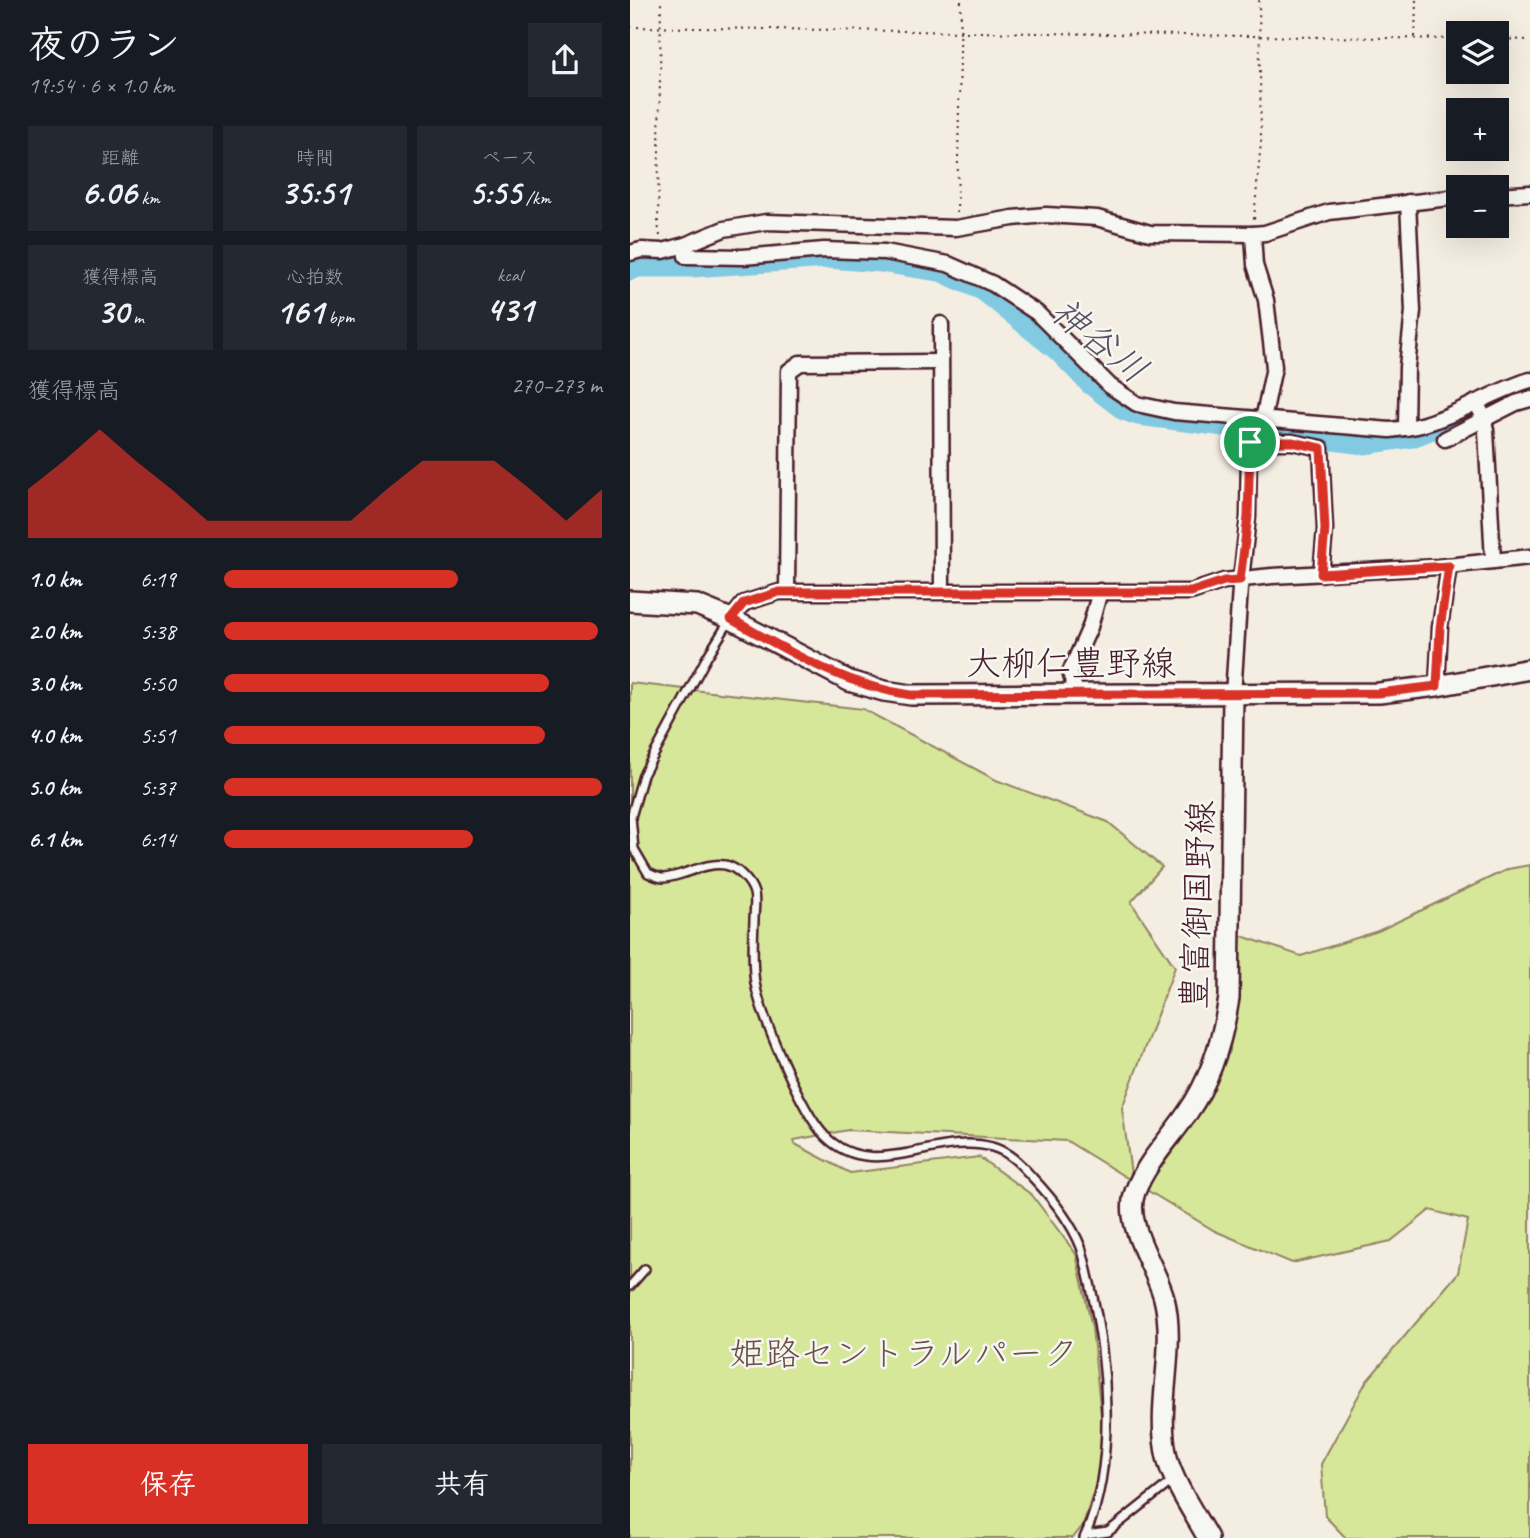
<!DOCTYPE html>
<html lang="ja">
<head>
<meta charset="utf-8">
<style>
	body { margin:0; font-family:Caveat,"Klee One",sans-serif; background:#242831; color:#f1f3f6; height:100vh; display:flex; flex-direction:column; font-size:26px; white-space:nowrap }
	* { box-sizing:border-box; margin:0 }
	p { font-size:23px; color:#9ea1a6 }
	.icon { flex:none; width:38px; height:38px; fill:none; stroke:currentColor; stroke-width:2; stroke-linecap:round; stroke-linejoin:round }
	.map { position:relative; flex:1; overflow:hidden }
	.side { display:flex; flex-direction:column; background:#171b24; width:630px }
	.side>* { flex:none }
	.controls { position:absolute; left:816px; top:21px; display:grid; gap:14px }
	.controls a { display:grid; place-items:center; width:63px; height:63px; border-radius:0px; background:#171b24; box-shadow:0 7px 28px #0002; font-size:35px }
	.pin { position:absolute; display:grid; place-items:center; width:60px; height:60px; color:#fff; margin:-30px; border:4px solid #fff; border-radius:50%; box-shadow:0 2px 7px #0007 }
	.round { display:grid; place-items:center; flex:none; width:74px; height:74px; border-radius:0px; background:#242831 }
	.head { display:flex; align-items:center; justify-content:space-between; height:119px; padding:0 28px }
	h1 { font-size:38px; font-weight:600; line-height:52px }
	.metrics { display:grid; grid-template-columns:repeat(3,1fr); gap:10px; height:119px; padding:7px 28px }
	.metrics div { display:grid; align-content:center; border-radius:0px; background:#242831; text-align:center }
	.metrics b { font-size:35px; font-weight:600 }
	.metrics small { font-size:19px; font-weight:400 }
	.metrics p { font-size:19px }
	.chart { height:196px; padding:14px 28px }
	.chart p { display:flex; justify-content:space-between }
	.chart svg { width:100%; height:126px; margin-top:7px; fill:#d93025; opacity:.7 }
	.primary-button { display:flex; gap:14px; margin-top:auto; padding:14px 28px }
	.primary-button a { flex:1; height:80px; border-radius:0px; background:#d93025; color:#fff; font-size:28px; font-weight:600; line-height:80px; text-align:center }
	.primary-button a+a { background:#242831; color:#f1f3f6 }
	ul { padding:0 28px; list-style:none; font-size:23px }
	li { display:grid; grid-template-columns:112px 84px 1fr; align-items:center; height:52px }
	li i { height:18px; border-radius:9px; background:#d93025 }
	main { display:flex; flex:1; min-height:0 }
	.map>svg:first-child { display:block }
	.green { fill:#d7e79a; stroke:#908362; stroke-width:2 }
	.lines { fill:none; stroke-linecap:round; stroke-linejoin:round }
	.river { stroke:#81cae2; stroke-width:21 }
	.lane-casing { stroke:#4a1f2b; stroke-width:12 }
	.street-casing { stroke:#4a1f2b; stroke-width:19 }
	.secondary-casing { stroke:#4a1f2b; stroke-width:24 }
	.path { stroke:#4a1f2b; stroke-width:2; stroke-dasharray:2 5; stroke-linecap:butt }
	.lane { stroke:#f6f6f2; stroke-width:7 }
	.street { stroke:#f6f6f2; stroke-width:14 }
	.secondary { stroke:#f6f6f2; stroke-width:19 }
	.route-casing { stroke:#fff; stroke-width:14 }
	.route { stroke:#d93025; stroke-width:9 }
	.labels { text-anchor:middle; stroke-width:5; stroke-linejoin:round; paint-order:stroke }
	.street-label { font-size:35px; fill:#4a1f2b; stroke:#f6f6f2 }
	.park-label { font-size:35px; fill:#6d5147; stroke:#f6f6f2 }
	.water-label { font-size:37px; font-style:italic; fill:#5a5262; stroke:#f6f6f2 }
</style>
</head>
<body>
<main>
<section class="side">
<div class="head"><div><h1>夜のラン</h1><p>19:54 · 6 × 1.0 km</p></div><a class="round"><svg class="icon" aria-label="share" viewBox="0 0 24 24"><path d="M12 15V3M7 8l5-5 5 5M5 13v7h14v-7"/></svg></a></div>
<div class="metrics">
<div><p>距離</p><b>6.06<small> km</small></b></div>
<div><p>時間</p><b>35:51</b></div>
<div><p>ペース</p><b>5:55<small> /km</small></b></div>
</div>
<div class="metrics">
<div><p>獲得標高</p><b>30<small> m</small></b></div>
<div><p>心拍数</p><b>161<small> bpm</small></b></div>
<div><p>kcal</p><b>431</b></div>
</div>
<div class="chart"><p><span>獲得標高</span>270–273 m</p>
<svg viewBox="0 0 160 44" preserveAspectRatio="none"><path d="M0 44V27L10 17L20 6L30 17L40 27L50 38L60 38L70 38L80 38L90 38L100 27L110 17L120 17L130 17L140 27L150 38L160 27V44z"/></svg>
</div>
<ul>
<li><b>1.0 km</b>6:19<i style="width:62%"></i></li>
<li><b>2.0 km</b>5:38<i style="width:99%"></i></li>
<li><b>3.0 km</b>5:50<i style="width:86%"></i></li>
<li><b>4.0 km</b>5:51<i style="width:85%"></i></li>
<li><b>5.0 km</b>5:37<i style="width:100%"></i></li>
<li><b>6.1 km</b>6:14<i style="width:66%"></i></li>
</ul>
<div class="primary-button"><a>保存</a><a>共有</a></div>
</section>
<div class="map">
<svg width="900" height="1538" viewBox="0 0 900 1538">
	<rect width="100%" height="100%" fill="#f4eee2"/>
	<filter id="ink" filterUnits="userSpaceOnUse"><feTurbulence type="fractalNoise" baseFrequency=".0143" numOctaves="2"/><feDisplacementMap in="SourceGraphic" scale="14" xChannelSelector="R" yChannelSelector="G"/><feConvolveMatrix kernelMatrix="1 2 1 2 8 2 1 2 1" color-interpolation-filters="sRGB"/></filter>
	<g filter="url(#ink)">
		<g class="green">
			<polygon points="0,683 233,709 366,780 478,822 532,867 501,902 545,967 492,1108 502,1181 437,1141 218,1130 164,1140 165,1144 220,1173 349,1157 402,1195 446,1254 462,1328 475,1455 453,1525 443,1538 0,1538"/>
			<polygon points="900,865 900,1538 716,1538 695,1516 691,1464 736,1382 828,1273 838,1220 800,1210 761,1241 662,1263 585,1231 510,1186 559,1126 600,1051 606,934 671,956 748,931 878,869"/>
		</g>
		<g class="lines">
			<polyline class="river" points="0,270 8,267 62,267 198,258 251,262 310,271 354,291 427,350 460,384 494,410 508,415 734,444 782,437 900,391"/>
			<g class="lane-casing">
				<g id="lane">
					<path d="M 100,620 L 77,657 L 13,775 L 1,817 L 4,849 L 18,873 C 23,875 29,878 33,878 C 50,878 76,861 95,865 C 107,867 121,882 124,893 C 126,901 124,912 124,920 C 123,940 122,962 125,983 C 131,1016 172,1113 195,1136 C 242,1184 307,1131 362,1147 C 380,1152 391,1165 403,1178 C 422,1198 441,1222 451,1247 C 455,1259 457,1272 460,1283 C 478,1358 487,1467 454,1538"/>
					<polyline points="0,1286 15,1269"/>
					<polyline points="456,1535 478,1532 542,1481"/>
				</g>
			</g>
			<g class="street-casing">
				<g id="street">
					<polyline points="866,195 900,193"/>
					<polyline points="623,234 625,265 636,300 644,367 633,420"/>
					<path d="M 55,245 L 56,256 L 113,257 L 194,250 L 255,252 L 318,264 L 363,284 L 407,313 L 480,386 L 507,404 L 544,412 L 760,430 C 769,429 778,428 787,426 C 827,416 861,392 900,380"/>
					<polyline points="0,253 11,250 33,251 55,245 94,229 136,222 326,228 383,218 416,215 467,218 520,233 623,234 635,233 699,212 828,197"/>
					<polyline points="311,324 312,591"/>
					<polyline points="846,402 853,416 856,430 863,561"/>
					<polyline points="776,428 777,367 783,311 778,202"/>
					<polyline points="815,439 886,403 900,399"/>
					<polyline points="620,442 662,442 691,448 695,529 691,574"/>
					<polyline points="157,591 159,371 170,363 309,362"/>
					<polyline points="101,619 114,603 149,592 561,592 594,581 642,576 808,567 900,557"/>
					<polyline points="807,686 810,627 819,566"/>
					<polyline points="446,693 440,672 460,627 470,591"/>
					<polyline points="603,695 610,588 618,517 619,450 623,419"/>
				</g>
			</g>
			<g class="secondary-casing">
				<g id="secondary">
					<polyline points="0,601 67,605 101,619 219,681 254,691 281,695 749,693 807,686 900,669"/>
					<path d="M 578,1538 C 566,1516 542,1481 537,1457 C 525,1406 547,1350 534,1298 C 526,1267 493,1224 505,1192 C 516,1162 541,1138 558,1112 C 581,1079 593,1037 599,998 L 603,695"/>
				</g>
			</g>
			<g class="path">
				<polyline points="0,27 828,39"/>
				<polyline points="785,37 786,0"/>
				<polyline points="866,39 900,40"/>
				<polyline points="327,213 331,0"/>
				<polyline points="624,219 631,142 629,0"/>
				<polyline points="30,236 28,224 31,0"/>
			</g>
			<use href="#lane" class="lane"/>
			<use href="#street" class="street"/>
			<use href="#secondary" class="secondary"/>
		</g>
	</g>
	<g class="lines" filter="url(#ink)">
		<g class="route-casing">
			<path id="route" d="M 620,442 L 662,442 L 691,448 L 695,529 L 691,574 L 819,566 L 810,628 L 807,686 L 749,693 L 281,695 C 212,685 161,652 101,619 L 114,603 L 149,592 L 561,592 L 594,581 L 610,580 L 618,517 Z"/>
		</g>
		<use href="#route" class="route"/>
	</g>
	<g class="labels">
		<g class="street-label">
			<text x="441" y="675">大柳仁豊野線</text>
			<text transform="translate(567 905) rotate(-88)" y="12">豊富御国野線</text>
		</g>
		<g class="park-label">
			<text x="274" y="1365">姫路セントラルパーク</text>
		</g>
		<g class="water-label">
			<text transform="translate(470 340) rotate(39)" y="13">神谷川</text>
		</g>
	</g>
</svg>
<div class="controls">
<a><svg class="icon" aria-label="layers" viewBox="0 0 24 24"><path d="M12 4l9 5-9 5-9-5zM3 14l9 5 9-5"/></svg></a>
<a>+</a>
<a>−</a>
</div>
<div class="pin" style="left:620px;top:442px;background:#1e9e55"><svg class="icon" aria-label="arrive" viewBox="0 0 24 24"><path d="M6 21V4h12l-3 4 3 4H6"/></svg></div>
</div>
</main>
</body>
</html>
